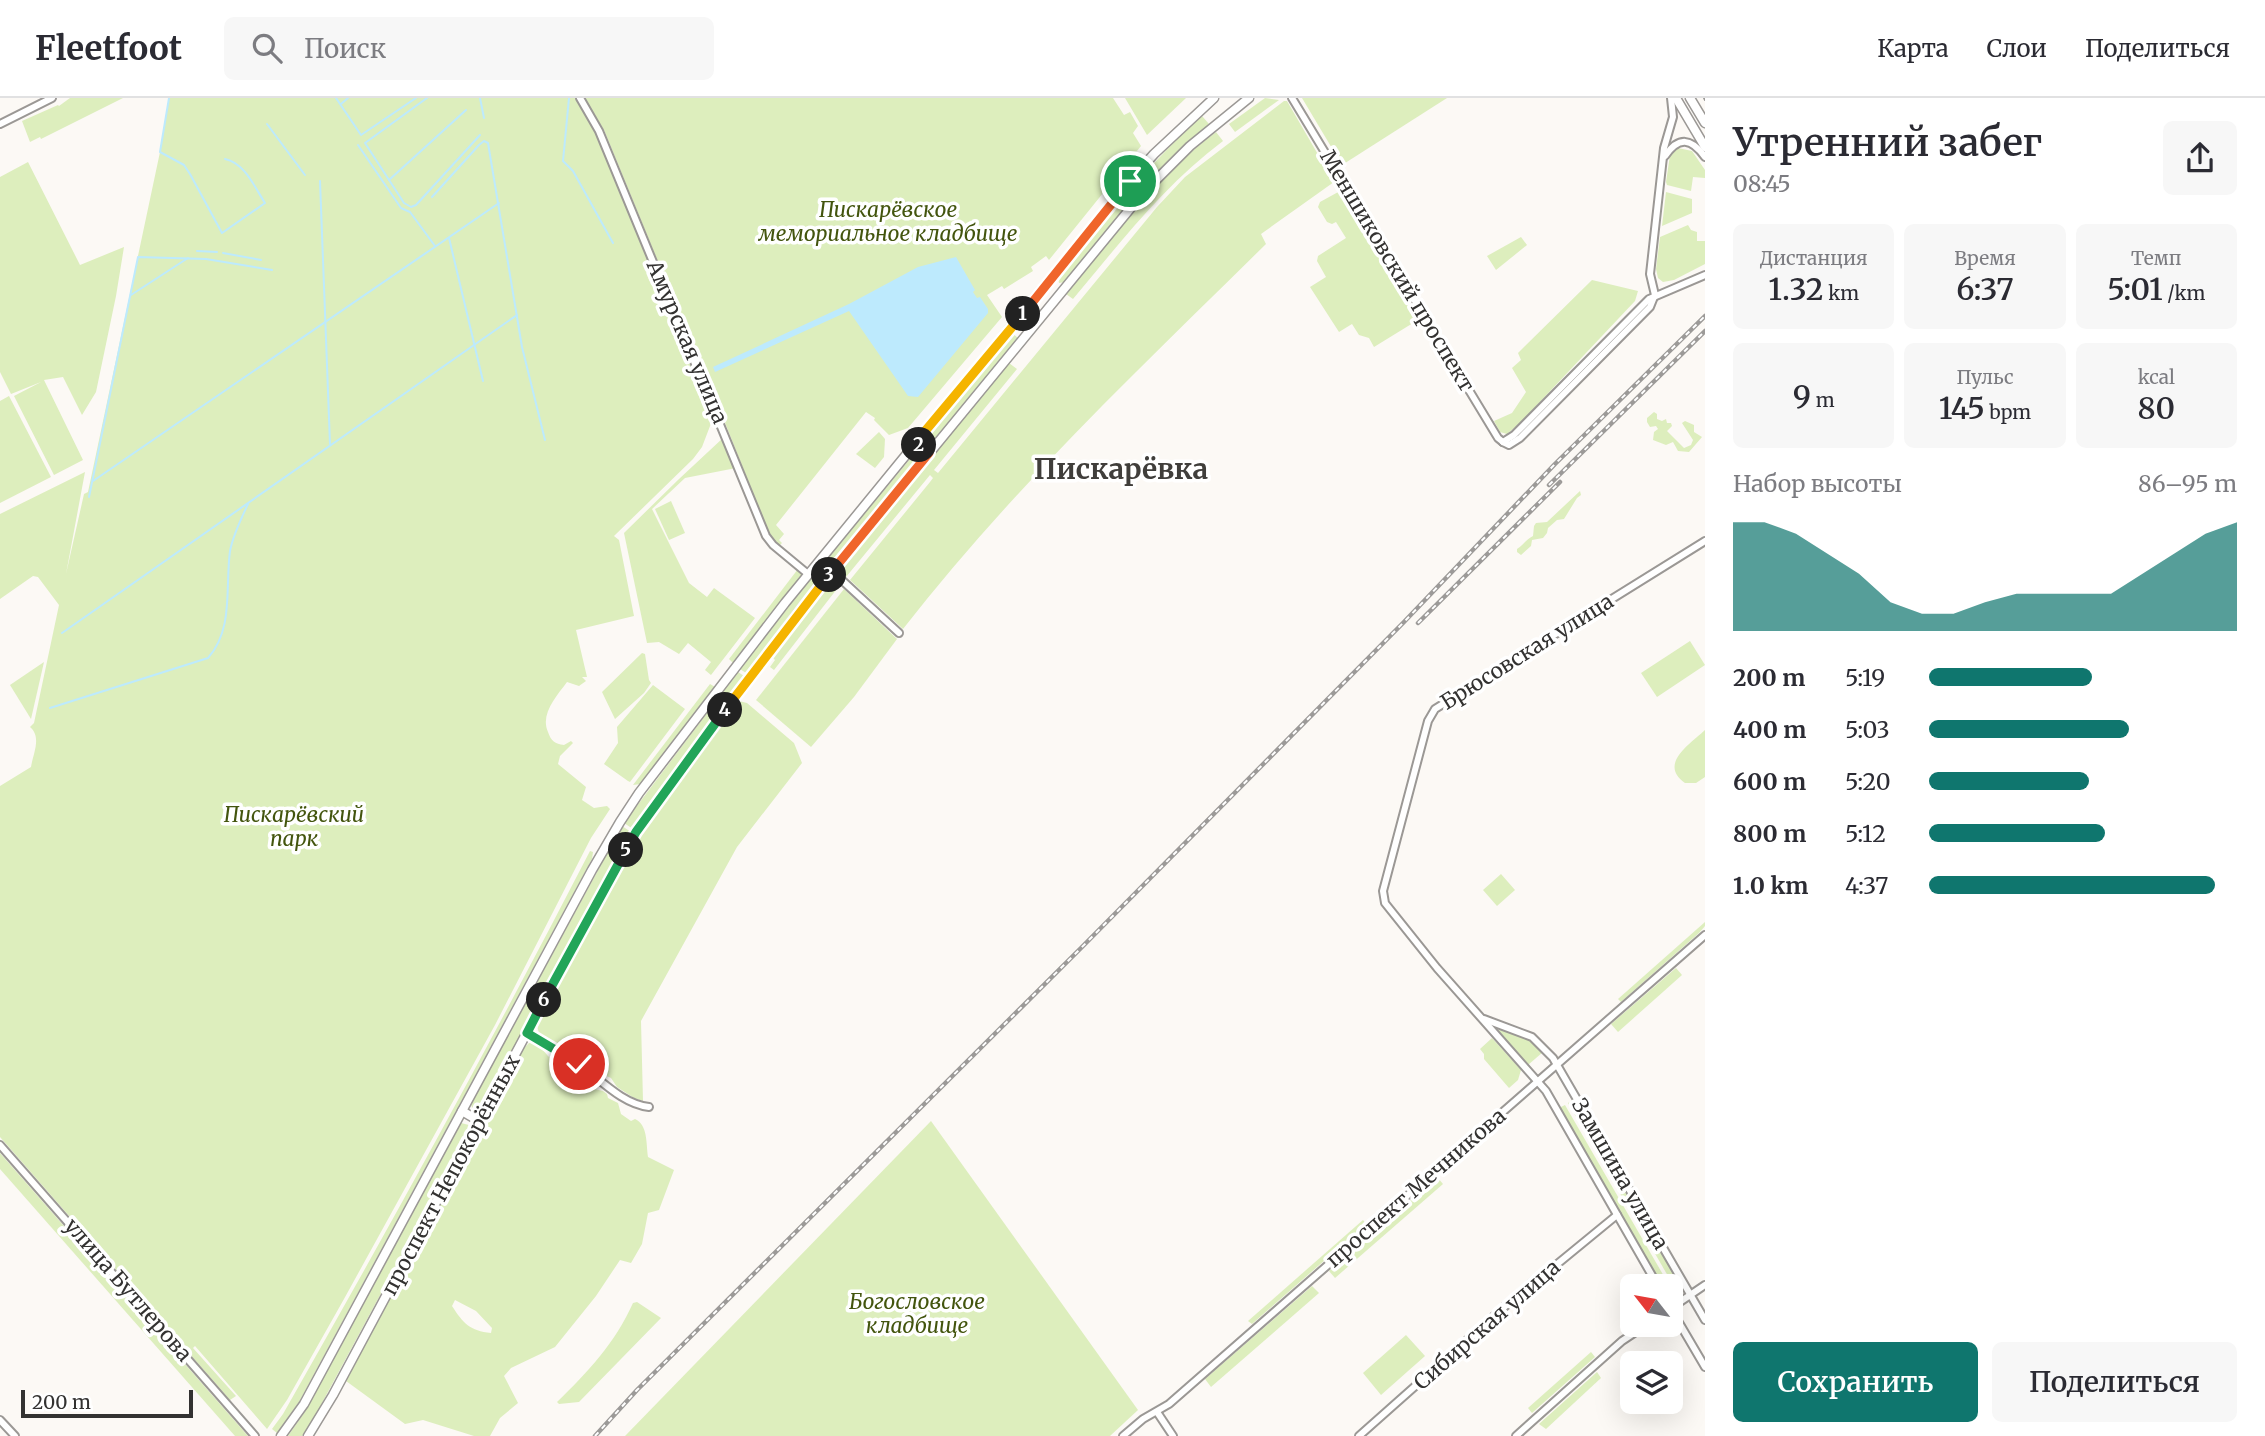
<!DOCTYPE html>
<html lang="ru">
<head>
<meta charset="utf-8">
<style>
	body { margin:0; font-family:Merriweather,serif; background:#f7f7f7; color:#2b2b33; height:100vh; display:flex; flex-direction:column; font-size:26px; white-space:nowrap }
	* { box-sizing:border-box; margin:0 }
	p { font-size:23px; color:#7c7c81 }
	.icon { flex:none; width:38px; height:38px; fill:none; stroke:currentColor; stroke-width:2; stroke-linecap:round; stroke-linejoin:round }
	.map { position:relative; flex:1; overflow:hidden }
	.panel { display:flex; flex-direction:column; background:#fff; width:560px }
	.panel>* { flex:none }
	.needle { width:46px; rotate:301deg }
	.tools { position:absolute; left:1620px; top:1176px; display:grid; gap:14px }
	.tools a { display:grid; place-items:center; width:63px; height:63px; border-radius:10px; background:#fff; box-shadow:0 7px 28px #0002; font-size:35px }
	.scale { position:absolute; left:21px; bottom:18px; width:172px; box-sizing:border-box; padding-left:7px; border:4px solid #333231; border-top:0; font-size:19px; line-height:24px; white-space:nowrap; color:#333231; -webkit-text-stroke:5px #fff; paint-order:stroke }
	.pin { position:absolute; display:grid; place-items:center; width:60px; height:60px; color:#fff; margin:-30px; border:4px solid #fff; border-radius:50%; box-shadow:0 2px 7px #0007 }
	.km { position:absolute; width:35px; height:35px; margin:-18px; border-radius:50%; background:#222; color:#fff; font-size:19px; line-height:35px; text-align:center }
	.round { display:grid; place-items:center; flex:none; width:74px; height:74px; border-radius:10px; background:#f7f7f7 }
	.overview { display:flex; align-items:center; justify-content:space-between; height:119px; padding:0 28px }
	h1 { font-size:38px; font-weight:600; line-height:52px }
	.figures { display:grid; grid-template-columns:repeat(3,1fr); gap:10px; height:119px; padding:7px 28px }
	.figures div { display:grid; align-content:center; border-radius:10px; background:#f7f7f7; text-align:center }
	.figures b { font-size:30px; font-weight:600 }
	.figures small { font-size:19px; font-weight:400 }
	.figures p { font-size:19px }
	.chart { height:196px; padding:14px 28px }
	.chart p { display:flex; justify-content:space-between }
	.chart svg { width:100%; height:126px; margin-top:7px; fill:#0f766e; opacity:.7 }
	.action { display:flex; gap:14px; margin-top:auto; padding:14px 28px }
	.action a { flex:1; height:80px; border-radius:10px; background:#0f766e; color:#fff; font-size:28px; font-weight:600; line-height:80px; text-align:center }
	.action a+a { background:#f7f7f7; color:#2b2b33 }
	ul { padding:0 28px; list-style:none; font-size:23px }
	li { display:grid; grid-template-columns:112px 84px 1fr; align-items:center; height:52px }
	li i { height:18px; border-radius:9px; background:#0f766e }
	header { display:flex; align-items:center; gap:42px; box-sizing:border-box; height:98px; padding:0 35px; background:#fff; border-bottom:2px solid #e1e1e2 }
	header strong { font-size:33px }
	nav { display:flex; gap:38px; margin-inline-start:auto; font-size:24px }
	.search { width:490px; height:63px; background:#f7f7f7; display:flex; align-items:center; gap:18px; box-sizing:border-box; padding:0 24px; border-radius:10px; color:#7c7c81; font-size:26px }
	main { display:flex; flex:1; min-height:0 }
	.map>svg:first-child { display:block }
	.green { fill:#ddeebd; fill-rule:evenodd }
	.water { fill:#bdeafd }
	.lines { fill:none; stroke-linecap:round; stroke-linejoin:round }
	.stream { stroke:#bdeafd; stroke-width:2 }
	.minor-casing { stroke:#9b9895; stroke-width:10 }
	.major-casing { stroke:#9b9895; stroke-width:11 }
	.minor { stroke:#fff; stroke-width:6 }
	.major { stroke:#fff; stroke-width:8 }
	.tram { stroke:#9c9a98; stroke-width:2 }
	.rail-casing { stroke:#9c9a98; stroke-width:4.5 }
	.rail { stroke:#fff; stroke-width:2; stroke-dasharray:5; stroke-linecap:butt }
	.split-1-casing { stroke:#fff; stroke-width:14 }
	.split-2-casing { stroke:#fff; stroke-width:14 }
	.split-3-casing { stroke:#fff; stroke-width:14 }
	.split-4-casing { stroke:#fff; stroke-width:14 }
	.split-5-casing { stroke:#fff; stroke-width:14 }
	.split-6-casing { stroke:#fff; stroke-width:14 }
	.split-7-casing { stroke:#fff; stroke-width:14 }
	.split-1 { stroke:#f0652b; stroke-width:9 }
	.split-2 { stroke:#f5b400; stroke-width:9 }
	.split-3 { stroke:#f0652b; stroke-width:9 }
	.split-4 { stroke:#f5b400; stroke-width:9 }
	.split-5 { stroke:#22a559; stroke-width:9 }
	.split-6 { stroke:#22a559; stroke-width:9 }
	.split-7 { stroke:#22a559; stroke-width:9 }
	.labels { text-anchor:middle; stroke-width:7; stroke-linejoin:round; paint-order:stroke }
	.park-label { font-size:21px; font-style:italic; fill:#43550e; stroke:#fff }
	.street-label { font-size:21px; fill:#333231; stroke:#fff }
	.district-label { font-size:28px; font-weight:bold; fill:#403e3b; stroke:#fff }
</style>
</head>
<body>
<header>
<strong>Fleetfoot</strong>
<div class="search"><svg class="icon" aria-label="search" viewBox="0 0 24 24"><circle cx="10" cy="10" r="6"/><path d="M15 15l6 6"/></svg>Поиск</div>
<nav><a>Карта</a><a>Слои</a><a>Поделиться</a></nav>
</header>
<main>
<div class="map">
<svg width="1705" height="1338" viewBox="0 0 1705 1338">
	<rect width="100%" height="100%" fill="#fcf9f5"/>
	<g class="green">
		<polygon points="70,0 123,0 41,41 40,39 30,44 22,23 58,7 59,8"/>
		<path d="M 169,0 L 576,0 L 594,32 L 715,315 L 702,349 L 693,361 L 614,438 L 619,442 L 634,518 L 576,532 L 587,579 L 582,579 L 586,583 L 579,588 L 567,584 C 556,599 540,616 548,634 C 551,643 555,646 564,647 L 571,643 L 573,645 L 560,658 L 558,666 L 586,689 L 582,702 L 594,710 L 607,708 L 610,711 L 591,740 L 495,927 L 344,1201 L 287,1302 L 267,1331 L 195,1248 L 193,1250 L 236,1298 L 230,1302 L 0,1039 L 0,688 L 31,669 C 33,656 42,639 30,629 L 34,625 L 59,507 L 38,479 L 33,478 L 0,501 L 0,416 L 85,374 L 66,476 L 84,396 L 88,394 L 160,54 Z"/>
		<polygon points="584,0 1113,0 1124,17 1130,14 1138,28 1133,35 1141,48 1049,162 1046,158 1031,169 1033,173 1004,191 1002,188 987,197 1002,219 908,330 889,337 874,322 875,320 866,314 776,427 784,436 779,442 782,445 778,449 767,437 760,419 762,418 710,287 709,275 701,269 604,32"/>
		<polygon points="1125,0 1186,0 1147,37"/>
		<polygon points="1265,0 1279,2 1235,34 1229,26"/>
		<polygon points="1302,0 1447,0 1342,67"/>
		<path d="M 1284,3 L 1287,3 L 1334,84 L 1261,136 L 1266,146 C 1140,270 1012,391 903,531 L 850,482 L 930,384 L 933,380 L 930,377 L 846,479 L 843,471 L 846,463 L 1009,265 L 1017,271 L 934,372 L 938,375 L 1157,109 L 1185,79 Z"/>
		<path d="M 1202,18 L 1209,26 C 1154,72 1110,128 1065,184 L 1059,185 L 1058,179 C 1104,122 1148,66 1202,18 Z"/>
		<path d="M 1216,34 L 1223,43 C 1164,87 1120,145 1073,201 L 1066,196 C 1112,140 1157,78 1216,34 Z"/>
		<polygon points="1678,50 1692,53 1705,72 1705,80 1693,79 1691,93 1667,87 1666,84 1670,57"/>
		<polygon points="28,64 80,167 124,149 116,198 96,294 82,317 63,279 44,282 83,362 54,377 14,298 41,284 11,296 0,274 0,79"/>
		<polygon points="1340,93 1416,219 1413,225 1374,249 1369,240 1359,237 1352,226 1339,234 1310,189 1326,179 1317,163 1318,158 1346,140 1336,124 1332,126 1327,124 1318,109 1320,104"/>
		<polygon points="1666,94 1692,101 1692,115 1662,128"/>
		<polygon points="1688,127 1691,132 1697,134 1697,143 1705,143 1705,166 1674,182 1663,184 1658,180 1656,171 1660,139"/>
		<polygon points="1521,139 1527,147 1496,172 1487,158"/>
		<polygon points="1592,182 1638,193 1635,203 1519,326 1507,336 1500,334 1494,323 1512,315 1526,294 1512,270 1521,262 1518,255"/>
		<polygon points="1012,235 1018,240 933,343 928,343 927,338"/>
		<polygon points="9,298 51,379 0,405 0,303"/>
		<polygon points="1654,314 1657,316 1657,321 1662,323 1666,321 1667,325 1671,325 1672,328 1667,333 1684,350 1691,347 1693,342 1682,325 1685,323 1694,327 1694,334 1702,339 1689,354 1678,353 1673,344 1666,347 1653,342 1654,334 1658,331 1656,328 1650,329 1647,324 1647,320"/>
		<polygon points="879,334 885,341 884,359 875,370 856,356"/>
		<polygon points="723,340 736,370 685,380 652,411 689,485 707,499 714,490 755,520 711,577 705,572 711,564 688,545 679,556 659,544 647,545 624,435 679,381"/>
		<polygon points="915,355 918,357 918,361 817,484 746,575 740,571 811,480"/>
		<path d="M 1580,393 L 1581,397 L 1577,400 L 1564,421 L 1557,422 L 1548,430 L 1547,435 L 1543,440 L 1532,442 L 1531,448 L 1521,457 L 1517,454 L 1517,451 C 1524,447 1525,442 1533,438 L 1534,428 L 1536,425 L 1547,424 Z"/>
		<polygon points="671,403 685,435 669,442 655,411"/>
		<polygon points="798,471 803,475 733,565 729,561"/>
		<polygon points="832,485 840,487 774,572 770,569 775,562 773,560 778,549 826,488"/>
		<polygon points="844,491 897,541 854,599 811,649 756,602"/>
		<polygon points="1690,543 1705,567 1657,599 1641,575"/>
		<polygon points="642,555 645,556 649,582 651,585 644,595 615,621 602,594"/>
		<polygon points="44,564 31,621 10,587"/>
		<polygon points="738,574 744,578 633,731 624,725"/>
		<polygon points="710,586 715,589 641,686 633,687"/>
		<polygon points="653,587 685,611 630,684 628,683 604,666 618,645 617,629"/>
		<polygon points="739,603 747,605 794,645 802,665 737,749 641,923 643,1003 634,1000 617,989 611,980 594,973 590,967 542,938 539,935 537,928 639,739 734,607"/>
		<path d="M 1705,632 L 1705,679 L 1696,685 L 1685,685 C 1658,666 1690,646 1705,632 Z"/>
		<polygon points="622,728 631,734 480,1011 473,1013 471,1006"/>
		<path d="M 590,753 L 593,754 L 592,761 L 299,1304 L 277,1335 L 272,1331 L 283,1316 C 389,1130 492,943 590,753 Z"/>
		<polygon points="1501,776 1515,792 1497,808 1483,792"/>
		<polygon points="1705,824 1705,828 1699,835 1621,904 1618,901"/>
		<polygon points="1676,870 1682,877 1618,934 1611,926"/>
		<polygon points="1499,931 1530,941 1543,954 1528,967 1498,935"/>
		<polygon points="1492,940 1521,972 1518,982 1509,990 1484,961 1484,956 1480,951"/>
		<path d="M 529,945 C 542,946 543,955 552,961 C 568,970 586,973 594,991 L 603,993 L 607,996 L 608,1000 L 618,1005 L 621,1016 L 631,1023 L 635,1021 C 648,1027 646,1045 648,1059 L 674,1072 L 659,1112 L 648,1115 L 642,1146 L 631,1165 L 620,1162 L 596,1198 L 555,1249 L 511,1270 L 504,1278 L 518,1305 L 500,1320 L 490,1338 L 474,1338 L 423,1322 L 405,1326 L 346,1283 L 524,950 ZM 455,1202 L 476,1213 L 492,1230 L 491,1235 C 470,1233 463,1225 452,1208 Z"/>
		<polygon points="1573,1002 1678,1182 1672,1185 1568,1005"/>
		<polygon points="1565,1007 1669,1187 1662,1188 1559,1010"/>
		<polygon points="931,1023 1138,1312 1110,1338 625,1338"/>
		<polygon points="461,1025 469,1027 469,1032 315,1318 302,1338 288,1338 306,1312"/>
		<polygon points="0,1055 248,1338 235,1338 0,1071"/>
		<polygon points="1437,1079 1443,1086 1335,1180 1329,1173"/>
		<polygon points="1363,1122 1366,1126 1252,1226 1248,1223"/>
		<polygon points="1312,1188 1319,1195 1211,1289 1205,1281"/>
		<path d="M 637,1204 L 661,1220 L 579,1304 L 559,1306 L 557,1304 C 588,1274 615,1245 633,1205 Z"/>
		<polygon points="1406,1237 1425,1258 1381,1297 1363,1275"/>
		<polygon points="1591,1254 1595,1259 1532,1315 1528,1310"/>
		<polygon points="1597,1274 1601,1280 1546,1331 1539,1326"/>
	</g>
	<polygon class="water" points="956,159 975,192 973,194 977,200 980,199 988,211 988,215 918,299 908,298 849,213 715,274 713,269 849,206 918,169"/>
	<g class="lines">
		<g class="stream">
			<path d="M 169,0 L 160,54 L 184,67 L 190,76 L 222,135 L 265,105 C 255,90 245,65 225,61"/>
			<polyline points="336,0 361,37 416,0"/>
			<polyline points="427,0 365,45 404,105 411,109 416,107 480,37"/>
			<polyline points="480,0 484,20"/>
			<polyline points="569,0 563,63 573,73 613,145"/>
			<polyline points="341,6 348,0"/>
			<polyline points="267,26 305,77"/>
			<polyline points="358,47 401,110 410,114 435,148"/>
			<polyline points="389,82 466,12"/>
			<polyline points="320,83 330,346"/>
			<polyline points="432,99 479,47 484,43 488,45 522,249 545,342"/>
			<polyline points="449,140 483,283"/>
			<polyline points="197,153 217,154"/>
			<polyline points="223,155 261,162"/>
			<polyline points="131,197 188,160"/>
			<polyline points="93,383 499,105"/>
			<polyline points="89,399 138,159 206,161 272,172"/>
			<polyline points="62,535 517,217"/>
			<path d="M 50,610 L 208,560 C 234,531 225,489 230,453 C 233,437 241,421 248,406"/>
		</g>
		<g class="minor-casing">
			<g id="minor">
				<polyline points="580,0 599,33 766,438 773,447 808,476"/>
				<polyline points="1292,0 1498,340 1503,344"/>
				<polyline points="0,26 52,0"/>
				<path d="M 1665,58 C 1679,38 1691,40 1705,59"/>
				<polyline points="1655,197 1650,176 1664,50 1673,19 1671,0"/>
				<polyline points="1503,344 1514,337 1649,201 1705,177"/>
				<polyline points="1503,344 1509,347 1520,340 1650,209 1654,199"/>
				<polyline points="832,473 899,535"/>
				<polyline points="1484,921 1532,939 1553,960 1705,1222"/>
				<path d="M 527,935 C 544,945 562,955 579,966 C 600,981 622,1006 649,1009"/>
				<polyline points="0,1047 255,1338"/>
				<polyline points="1658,1188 1546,993 1437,870 1385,805 1383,793 1428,623 1435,611 1705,443"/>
				<polyline points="1671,1210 1705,1187"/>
				<polyline points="1671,1211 1705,1269"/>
				<polyline points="1157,1314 1173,1338"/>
				<polyline points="0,1322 15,1338"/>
				<polyline points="1123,1338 1143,1321 1169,1306 1705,837"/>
				<polyline points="1359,1338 1537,1180 1545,1176 1617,1117"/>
				<polyline points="1516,1338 1622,1243 1646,1227"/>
			</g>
		</g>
		<g class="major-casing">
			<g id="major">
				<polyline points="1676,0 1705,49"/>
				<polyline points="1690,0 1705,25"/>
				<polyline points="462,1013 479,1023"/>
				<polyline points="281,1338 304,1306 592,772 620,724 639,695 785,505 1130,83 1154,56 1214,0"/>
				<polyline points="308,1338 333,1297 609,781 636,735 798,515 1143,95 1190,48 1249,0"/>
			</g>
		</g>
		<use href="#minor" class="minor"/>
		<use href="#major" class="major"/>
		<polyline class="tram" points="1704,0 1705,2"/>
		<g class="rail-casing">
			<g id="rail">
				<polyline points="1549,387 1705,233"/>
				<polyline points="1418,525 1560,384"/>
				<polyline points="595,1338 637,1292 1081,850 1403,525 1555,366 1705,218"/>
			</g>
		</g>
		<use href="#rail" class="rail"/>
	</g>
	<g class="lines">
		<g class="split-1-casing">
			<polyline id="split-1" points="1023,216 1130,83"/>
		</g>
		<g class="split-2-casing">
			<polyline id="split-2" points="919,347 916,344 1023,216"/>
		</g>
		<g class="split-3-casing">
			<polyline id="split-3" points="829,477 929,355 919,347"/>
		</g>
		<g class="split-4-casing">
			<polyline id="split-4" points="725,612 829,477"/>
		</g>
		<g class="split-5-casing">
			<polyline id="split-5" points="626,752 636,734 725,612"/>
		</g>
		<g class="split-6-casing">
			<polyline id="split-6" points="544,902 626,752"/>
		</g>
		<g class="split-7-casing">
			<polyline id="split-7" points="544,902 527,935 579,966"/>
		</g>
		<use href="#split-1" class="split-1"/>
		<use href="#split-2" class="split-2"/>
		<use href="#split-3" class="split-3"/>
		<use href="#split-4" class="split-4"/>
		<use href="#split-5" class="split-5"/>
		<use href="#split-6" class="split-6"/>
		<use href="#split-7" class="split-7"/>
	</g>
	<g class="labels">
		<g class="park-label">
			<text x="888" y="119">Пискарёвское<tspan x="888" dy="24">мемориальное кладбище</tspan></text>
			<text x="294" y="724">Пискарёвский<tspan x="294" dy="24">парк</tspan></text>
			<text x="917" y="1211">Богословское<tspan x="917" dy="24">кладбище</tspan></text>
		</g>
		<g class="street-label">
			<text transform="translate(1397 173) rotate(59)" y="7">Меншиковский проспект</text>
			<text transform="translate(687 244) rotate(67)" y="7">Амурская улица</text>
			<text transform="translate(1527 554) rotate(-32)" y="7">Брюсовская улица</text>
			<text transform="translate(1620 1076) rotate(60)" y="7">Замшина улица</text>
			<text transform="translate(451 1077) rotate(-62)" y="7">проспект Непокорённых</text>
			<text transform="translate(1416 1090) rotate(-41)" y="7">проспект Мечникова</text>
			<text transform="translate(128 1192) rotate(49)" y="7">улица Бутлерова</text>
			<text transform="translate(1487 1227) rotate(-41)" y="7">Сибирская улица</text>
		</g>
		<g class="district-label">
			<text x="1121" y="381">Пискарёвка</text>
		</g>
	</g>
</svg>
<div class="tools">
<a><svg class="needle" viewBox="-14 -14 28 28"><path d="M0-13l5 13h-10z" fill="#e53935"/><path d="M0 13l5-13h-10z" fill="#7c7c81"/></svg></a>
<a><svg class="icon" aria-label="layers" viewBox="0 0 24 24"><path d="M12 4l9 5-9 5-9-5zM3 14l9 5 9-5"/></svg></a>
</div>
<div class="scale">200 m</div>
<div class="pin" style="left:1130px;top:83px;background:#1e9e55"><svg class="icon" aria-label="arrive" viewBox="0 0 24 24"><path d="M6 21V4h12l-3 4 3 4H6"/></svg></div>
<div class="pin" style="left:579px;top:966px;background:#d93025"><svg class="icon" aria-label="check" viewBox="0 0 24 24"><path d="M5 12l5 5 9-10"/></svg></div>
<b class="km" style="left:1023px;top:216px">1</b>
<b class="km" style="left:919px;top:347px">2</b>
<b class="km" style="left:829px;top:477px">3</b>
<b class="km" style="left:725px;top:612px">4</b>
<b class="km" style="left:626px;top:752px">5</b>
<b class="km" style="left:544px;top:902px">6</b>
</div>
<section class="panel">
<div class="overview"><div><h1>Утренний забег</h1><p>08:45</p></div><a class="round"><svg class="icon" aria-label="share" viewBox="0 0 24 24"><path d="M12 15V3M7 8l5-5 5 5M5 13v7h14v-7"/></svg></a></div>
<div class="figures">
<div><p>Дистанция</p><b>1.32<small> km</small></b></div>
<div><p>Время</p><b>6:37</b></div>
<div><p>Темп</p><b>5:01<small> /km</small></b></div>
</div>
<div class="figures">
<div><b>9<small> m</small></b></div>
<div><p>Пульс</p><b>145<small> bpm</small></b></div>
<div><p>kcal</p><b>80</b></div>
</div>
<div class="chart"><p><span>Набор высоты</span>86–95 m</p>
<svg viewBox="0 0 160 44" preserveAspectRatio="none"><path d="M0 44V6L10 6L20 10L30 17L40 24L50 34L60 38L70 38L80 34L90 31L100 31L110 31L120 31L130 24L140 17L150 10L160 6V44z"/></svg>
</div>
<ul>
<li><b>200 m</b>5:19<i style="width:53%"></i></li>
<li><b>400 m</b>5:03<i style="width:65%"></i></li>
<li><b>600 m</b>5:20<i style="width:52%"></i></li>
<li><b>800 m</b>5:12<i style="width:57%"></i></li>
<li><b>1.0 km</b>4:37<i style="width:93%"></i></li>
</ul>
<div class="action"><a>Сохранить</a><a>Поделиться</a></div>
</section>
</main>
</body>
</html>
